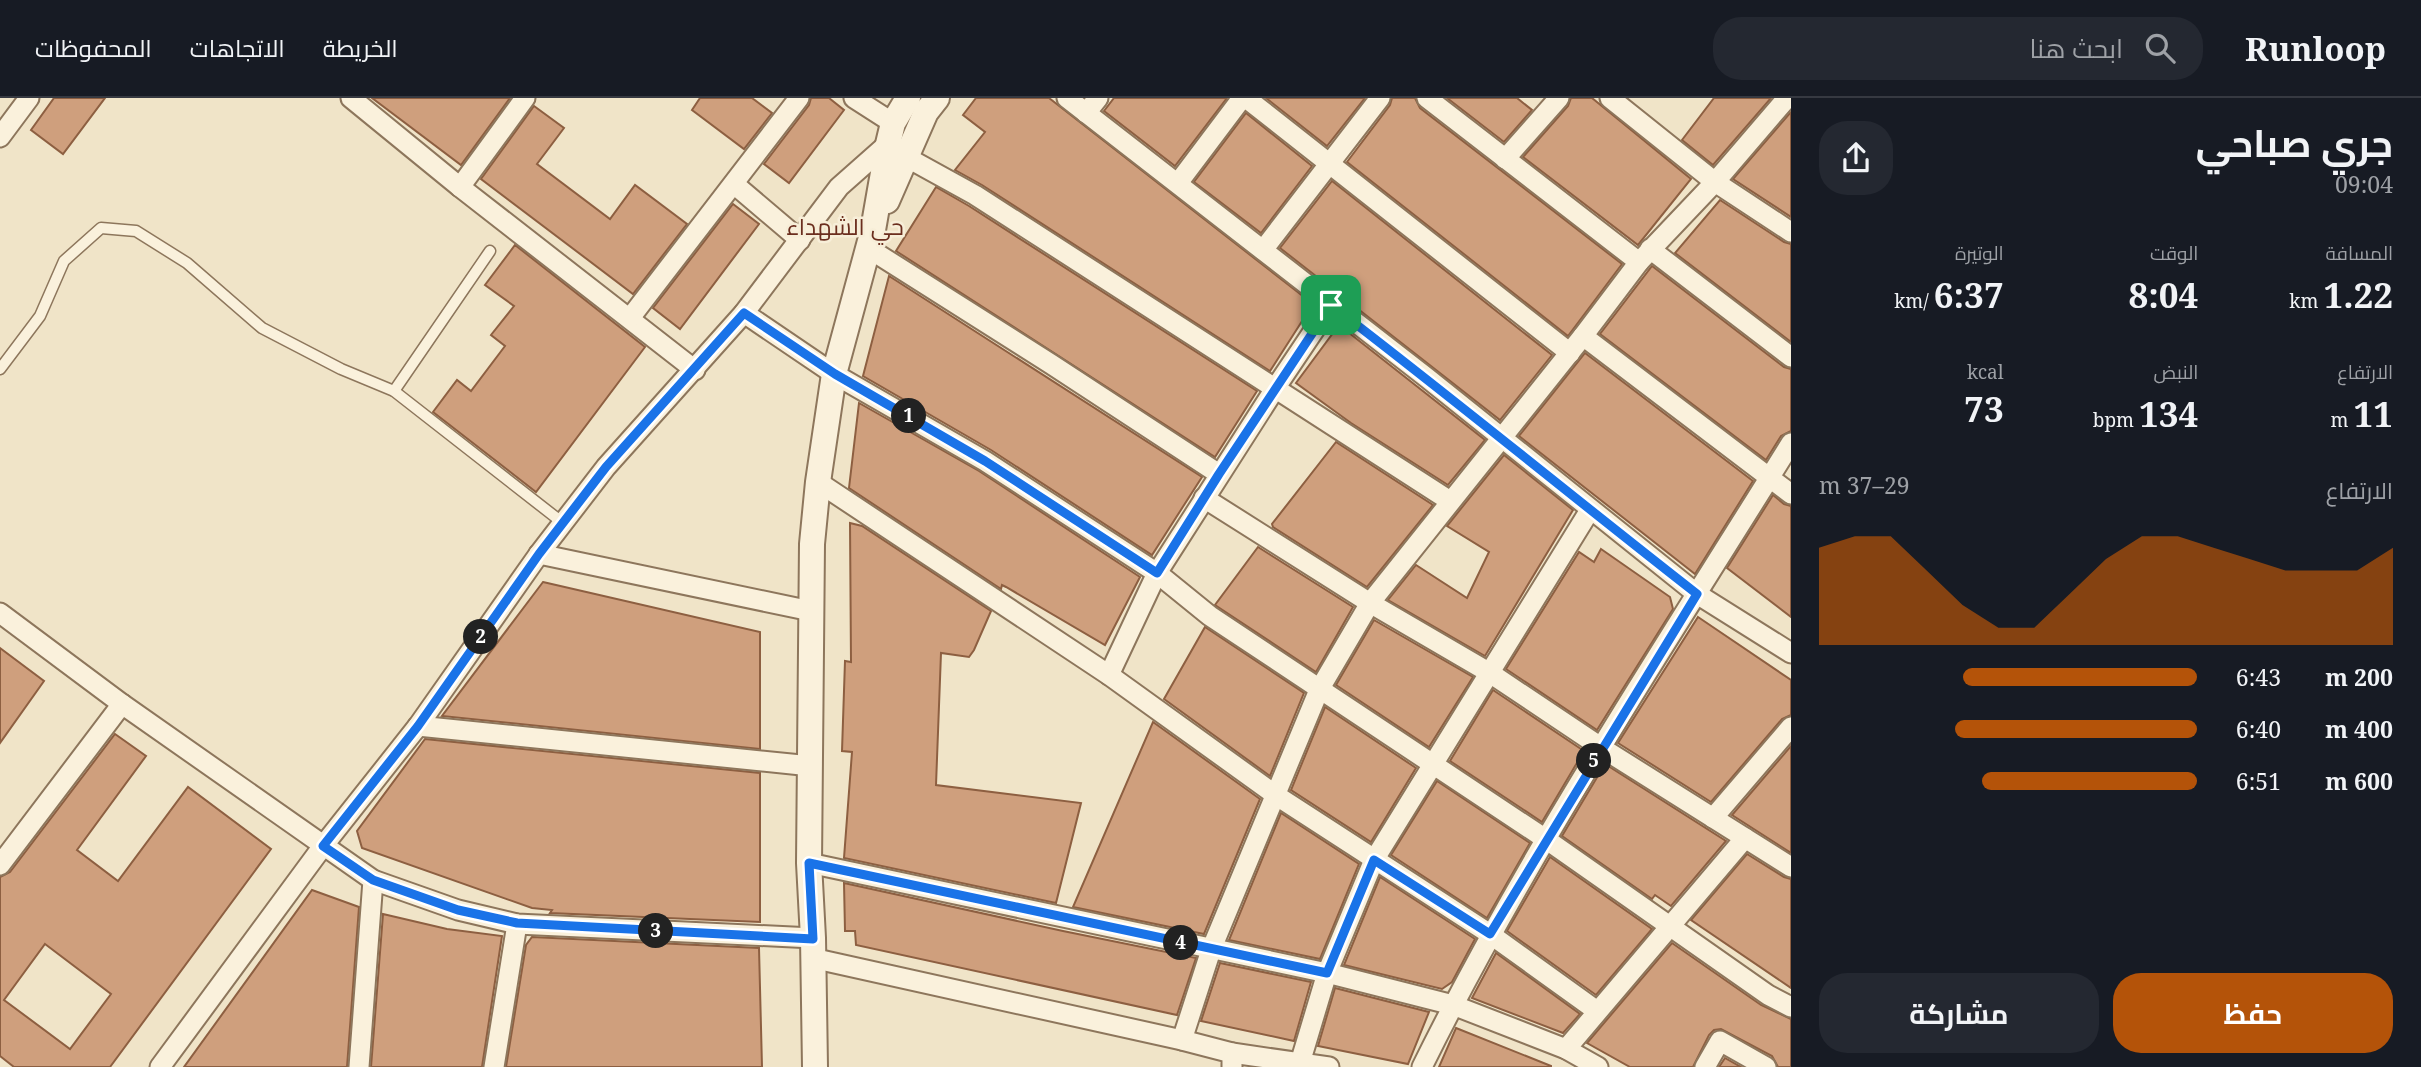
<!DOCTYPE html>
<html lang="ar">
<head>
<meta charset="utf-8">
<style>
	body { margin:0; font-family:"Noto Serif",Cairo,serif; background:#242831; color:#f1f3f6; direction:rtl; height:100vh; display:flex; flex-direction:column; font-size:26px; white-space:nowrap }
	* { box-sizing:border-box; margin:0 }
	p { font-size:23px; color:#9ea1a6 }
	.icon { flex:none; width:38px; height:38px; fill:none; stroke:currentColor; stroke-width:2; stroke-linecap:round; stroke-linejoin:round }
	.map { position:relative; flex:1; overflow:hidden; direction:ltr }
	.panel { display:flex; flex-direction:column; background:#171b24; width:630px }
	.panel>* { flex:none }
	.pin { position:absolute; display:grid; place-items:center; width:60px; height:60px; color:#fff; margin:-30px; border-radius:14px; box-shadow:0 4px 10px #0006 }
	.km { position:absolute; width:35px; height:35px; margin:-18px; border-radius:50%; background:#222; color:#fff; font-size:19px; line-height:35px; text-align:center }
	.round { display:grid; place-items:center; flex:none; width:74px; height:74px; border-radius:28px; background:#242831 }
	.head { display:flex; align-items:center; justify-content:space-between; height:119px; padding:0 28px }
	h1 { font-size:38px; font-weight:700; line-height:52px }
	.figures { display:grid; grid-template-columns:repeat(3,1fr); gap:10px; height:119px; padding:7px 28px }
	.figures div { display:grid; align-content:center }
	.figures b { font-size:35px; font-weight:700 }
	.figures small { font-size:19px; font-weight:400 }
	.figures p { font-size:19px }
	.chart { height:196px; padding:14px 28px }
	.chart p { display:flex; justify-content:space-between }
	.chart svg { width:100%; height:126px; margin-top:7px; fill:#b45309; opacity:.7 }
	.primary-button { display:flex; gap:14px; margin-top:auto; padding:14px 28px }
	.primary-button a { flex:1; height:80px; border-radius:28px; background:#b45309; color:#fff; font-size:28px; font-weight:700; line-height:80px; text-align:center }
	.primary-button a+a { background:#242831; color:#f1f3f6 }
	ul { padding:0 28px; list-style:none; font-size:23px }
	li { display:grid; grid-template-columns:112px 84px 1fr; align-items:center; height:52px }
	li i { height:18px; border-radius:9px; background:#b45309 }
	header { display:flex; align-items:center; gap:42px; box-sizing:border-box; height:98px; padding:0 35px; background:#171b24; border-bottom:2px solid #363941 }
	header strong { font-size:33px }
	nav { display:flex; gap:38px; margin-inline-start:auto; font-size:24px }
	.search { width:490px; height:63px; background:#242831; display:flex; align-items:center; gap:18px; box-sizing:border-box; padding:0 24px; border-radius:28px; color:#9ea1a6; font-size:26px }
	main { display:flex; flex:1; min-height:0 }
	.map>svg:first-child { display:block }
	.building { fill:#cf9f7d; stroke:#8d5f41; stroke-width:2; fill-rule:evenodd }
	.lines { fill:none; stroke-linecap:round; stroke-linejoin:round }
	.service-casing { stroke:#8d765c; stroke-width:13 }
	.minor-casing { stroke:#8d765c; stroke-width:23 }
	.tertiary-casing { stroke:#8d765c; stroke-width:28 }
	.service { stroke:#faf1dc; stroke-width:10 }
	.minor { stroke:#faf1dc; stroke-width:19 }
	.tertiary { stroke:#faf1dc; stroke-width:24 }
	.route-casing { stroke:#fff; stroke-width:14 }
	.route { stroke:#1a73e8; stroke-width:9 }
	.labels { text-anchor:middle; stroke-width:5; stroke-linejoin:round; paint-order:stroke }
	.neighbourhood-label { font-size:23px; fill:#6b2e1e; stroke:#f7eed8 }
</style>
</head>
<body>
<header>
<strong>Runloop</strong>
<div class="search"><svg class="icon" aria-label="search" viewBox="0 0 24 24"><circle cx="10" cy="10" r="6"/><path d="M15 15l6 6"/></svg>ابحث هنا</div>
<nav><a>الخريطة</a><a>الاتجاهات</a><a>المحفوظات</a></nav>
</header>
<main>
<section class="panel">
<div class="head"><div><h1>جري صباحي</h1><p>09:04</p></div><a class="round"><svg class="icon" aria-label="share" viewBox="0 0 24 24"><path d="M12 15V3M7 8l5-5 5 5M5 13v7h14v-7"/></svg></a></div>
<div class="figures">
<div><p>المسافة</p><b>1.22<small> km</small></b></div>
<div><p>الوقت</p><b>8:04</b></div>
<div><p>الوتيرة</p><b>6:37<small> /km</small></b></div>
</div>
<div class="figures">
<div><p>الارتفاع</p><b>11<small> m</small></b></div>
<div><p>النبض</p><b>134<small> bpm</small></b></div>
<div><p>kcal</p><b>73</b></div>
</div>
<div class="chart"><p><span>الارتفاع</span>29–37 m</p>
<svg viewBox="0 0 160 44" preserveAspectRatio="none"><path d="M0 44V10L10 6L20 6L30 18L40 30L50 38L60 38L70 26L80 14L90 6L100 6L110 10L120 14L130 18L140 18L150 18L160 10V44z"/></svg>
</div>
<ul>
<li><b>200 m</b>6:43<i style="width:62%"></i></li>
<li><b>400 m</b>6:40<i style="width:64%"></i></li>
<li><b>600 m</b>6:51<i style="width:57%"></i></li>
</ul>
<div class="primary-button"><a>حفظ</a><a>مشاركة</a></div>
</section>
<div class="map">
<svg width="1791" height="969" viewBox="0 0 1791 969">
	<rect width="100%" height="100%" fill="#f0e4c8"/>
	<g class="building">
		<polygon points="54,0 105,0 63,56 31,32"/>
		<polygon points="372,0 510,0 461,67"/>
		<polygon points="700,0 752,0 772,15 744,51 692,12"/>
		<polygon points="811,0 829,0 844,12 789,85 764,66 809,7"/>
		<polygon points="976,0 1049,0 1313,206 1270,273 982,87 955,72 985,34 963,17"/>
		<polygon points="1114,0 1227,0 1175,68 1104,13"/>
		<polygon points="1266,0 1365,0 1327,48"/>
		<polygon points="1392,0 1415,0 1420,10 1622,166 1568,238 1347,64 1390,7"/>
		<polygon points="1447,0 1517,0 1532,12 1504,44"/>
		<polygon points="1571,0 1592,0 1691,81 1638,147 1523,59 1568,8"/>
		<polygon points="1714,0 1771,0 1713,67 1682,42"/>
		<polygon points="534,8 564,30 537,66 610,121 635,87 687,126 633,196 481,81"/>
		<polygon points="1791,14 1791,119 1733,81"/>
		<polygon points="1246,15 1312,68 1261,135 1194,84"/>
		<polygon points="1332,83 1552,257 1500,322 1280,150"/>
		<polygon points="936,89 969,108 1257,293 1215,359 896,153"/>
		<polygon points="1720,102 1784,144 1791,146 1791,244 1675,155"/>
		<polygon points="733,106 759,126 680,231 653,210"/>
		<polygon points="515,147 645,249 536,394 433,314 457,282 471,293 505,248 491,237 514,208 485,187"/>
		<polygon points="1652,168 1784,269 1791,271 1791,333 1781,338 1766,362 1600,236"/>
		<polygon points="889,178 1202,379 1152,457 991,352 863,278"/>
		<polygon points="1339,227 1485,342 1448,387 1351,325 1296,285"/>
		<polygon points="1585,255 1753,383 1695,476 1519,338"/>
		<polygon points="859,305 979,373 1140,479 1105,547 1006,489 1002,487 1001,491 849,390"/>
		<polygon points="1336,344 1433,407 1367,489 1273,429 1272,426"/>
		<polygon points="1504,357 1573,412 1485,558 1388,502 1416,467 1467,500 1489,454 1447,428"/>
		<polygon points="1773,397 1784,406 1791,408 1791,519 1727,470"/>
		<polygon points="850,425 862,428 991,513 974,552 969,559 941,555 936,687 1081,705 1056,805 844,760 852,654 842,653 845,563 851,564"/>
		<polygon points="1258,449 1353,509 1316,574 1215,507"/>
		<polygon points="1601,451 1670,499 1673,511 1597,632 1506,571 1579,454 1594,464"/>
		<polygon points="543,484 760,534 760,651 442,618"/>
		<polygon points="1698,519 1791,582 1791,617 1782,621 1711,704 1618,645"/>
		<polygon points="1374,522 1473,579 1429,649 1336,587"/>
		<polygon points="1205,529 1304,595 1270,678 1164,601"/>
		<polygon points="0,550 44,583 0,645"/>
		<polygon points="1493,592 1584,653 1542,724 1450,663"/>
		<polygon points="1325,609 1416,670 1371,744 1291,692"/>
		<polygon points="1153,624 1260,701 1204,836 1073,809"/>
		<path d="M 115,636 L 146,658 L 77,752 L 118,783 L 188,689 L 271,751 L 110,969 L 14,969 L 0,958 L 0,779 L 10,774 ZM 45,846 L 111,896 L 70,951 L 4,902 Z"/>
		<polygon points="425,641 760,675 760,824 550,815 552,812 532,810 362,750 357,733"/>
		<polygon points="1791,648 1791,755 1732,717"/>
		<polygon points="1605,666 1726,743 1671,808 1655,797 1652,801 1562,738"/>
		<polygon points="1437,683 1530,745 1487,820 1391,757"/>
		<polygon points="1281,715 1359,766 1320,861 1229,842"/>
		<polygon points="1747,756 1784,779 1791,781 1791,890 1691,822"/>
		<polygon points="1550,759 1652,831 1596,897 1507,833"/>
		<polygon points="1380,779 1475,841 1452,884 1442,891 1344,867"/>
		<polygon points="844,785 1063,833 1196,860 1177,917 856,847 855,833 845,833"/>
		<polygon points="312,792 359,809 347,969 184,969"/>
		<polygon points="383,816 447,831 502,838 482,969 371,969"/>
		<polygon points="532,839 759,850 762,969 506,969 526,847"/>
		<polygon points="1672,845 1761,907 1791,921 1791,969 1778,969 1772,958 1721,931 1714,932 1709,937 1693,969 1630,969 1587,945"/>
		<polygon points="1496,855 1580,916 1563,935 1472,900"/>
		<polygon points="1220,865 1311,884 1294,943 1201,923"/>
		<polygon points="1335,890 1429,914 1408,966 1318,948"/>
		<polygon points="1456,930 1551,968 1551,969 1439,969"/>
		<polygon points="1725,960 1741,969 1719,969"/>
	</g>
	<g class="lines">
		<g class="service-casing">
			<g id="service">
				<polyline points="0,271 40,218 64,163 101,130 136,133 187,165 262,230 341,271 394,293 563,425"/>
				<polyline points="394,293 490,153"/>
			</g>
		</g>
		<g class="minor-casing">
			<g id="minor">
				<polyline points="351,0 460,89 695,272"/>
				<polyline points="854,0 893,25"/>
				<polyline points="1067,0 1426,279 1697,496 1791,555"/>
				<polyline points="1246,0 1570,255"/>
				<polyline points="1427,0 1639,164"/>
				<polyline points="1610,0 1715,84 1791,134"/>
				<polyline points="1086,15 1098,0"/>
				<polyline points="0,39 29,0"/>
				<polyline points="906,59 975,97 1450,403"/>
				<polyline points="1505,61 1559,0"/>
				<polyline points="1178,85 1242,0"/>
				<polyline points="734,86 800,142"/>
				<polyline points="460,89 525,0"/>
				<polyline points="868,150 1051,266 1219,376"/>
				<polyline points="1650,151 1791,259"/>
				<polyline points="1263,152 1380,0"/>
				<polyline points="744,215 834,276 985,363 1157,475 1210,518 1547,742 1768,897 1791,909"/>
				<polyline points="630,220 799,0"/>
				<polyline points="1583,238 1791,396"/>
				<polyline points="818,384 1109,577 1277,698 1490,836 1597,913"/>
				<polyline points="1204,400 1370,505 1490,575 1602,650 1791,769"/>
				<polyline points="539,456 811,513"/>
				<polyline points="0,515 122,606 373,782 458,812 517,826 813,840"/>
				<polyline points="1109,577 1157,475 1276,289 1331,207"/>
				<polyline points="418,628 811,668"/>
				<polyline points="1713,720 1791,629"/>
				<polyline points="809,765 1327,875 1453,907 1566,951 1598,969"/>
				<polyline points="0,767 122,606"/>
				<polyline points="812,860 1182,942 1232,955 1232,969"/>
				<polyline points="1182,942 1211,852 1319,592 1370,505 1583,238 1639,164 1715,84 1787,0"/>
				<polyline points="1566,951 1745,740"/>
				<polyline points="1232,955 1329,969"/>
				<polyline points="1300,965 1327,875 1374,762 1590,412"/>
				<polyline points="160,969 323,748 418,628 539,456 606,369 744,215 839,89 891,43"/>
				<polyline points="359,969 373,782"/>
				<polyline points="494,969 517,826"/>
				<path d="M 1422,969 C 1529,752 1664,550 1791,345"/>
				<polyline points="1705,969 1720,943 1766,969"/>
			</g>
		</g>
		<g class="tertiary-casing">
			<g id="tertiary">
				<polyline points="887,103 926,14 937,0"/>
				<polyline points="815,969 813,840 809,765 812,446 818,384 834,276 873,132 888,46 893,25 908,0"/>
			</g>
		</g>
		<use href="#service" class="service"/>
		<use href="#minor" class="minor"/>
		<use href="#tertiary" class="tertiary"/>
	</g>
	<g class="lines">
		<g class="route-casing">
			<path id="route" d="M 1331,207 C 1454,301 1574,400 1697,496 L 1490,836 L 1374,762 L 1327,875 L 809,765 L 813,841 L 517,825 L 458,812 L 373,782 L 323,748 L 418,628 L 539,456 L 606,369 L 744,215 L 835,276 L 985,363 L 1157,475 L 1219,376 Z"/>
		</g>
		<use href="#route" class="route"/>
	</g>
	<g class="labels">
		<g class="neighbourhood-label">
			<text x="845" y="137">حي الشهداء</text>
		</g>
	</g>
</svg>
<div class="pin" style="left:1331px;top:207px;background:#1e9e55"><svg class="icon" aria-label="arrive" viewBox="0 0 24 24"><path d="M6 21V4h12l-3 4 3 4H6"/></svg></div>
<b class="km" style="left:909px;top:318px">1</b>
<b class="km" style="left:481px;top:539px">2</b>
<b class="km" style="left:656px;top:833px">3</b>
<b class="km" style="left:1181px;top:845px">4</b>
<b class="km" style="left:1594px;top:663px">5</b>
</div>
</main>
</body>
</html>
